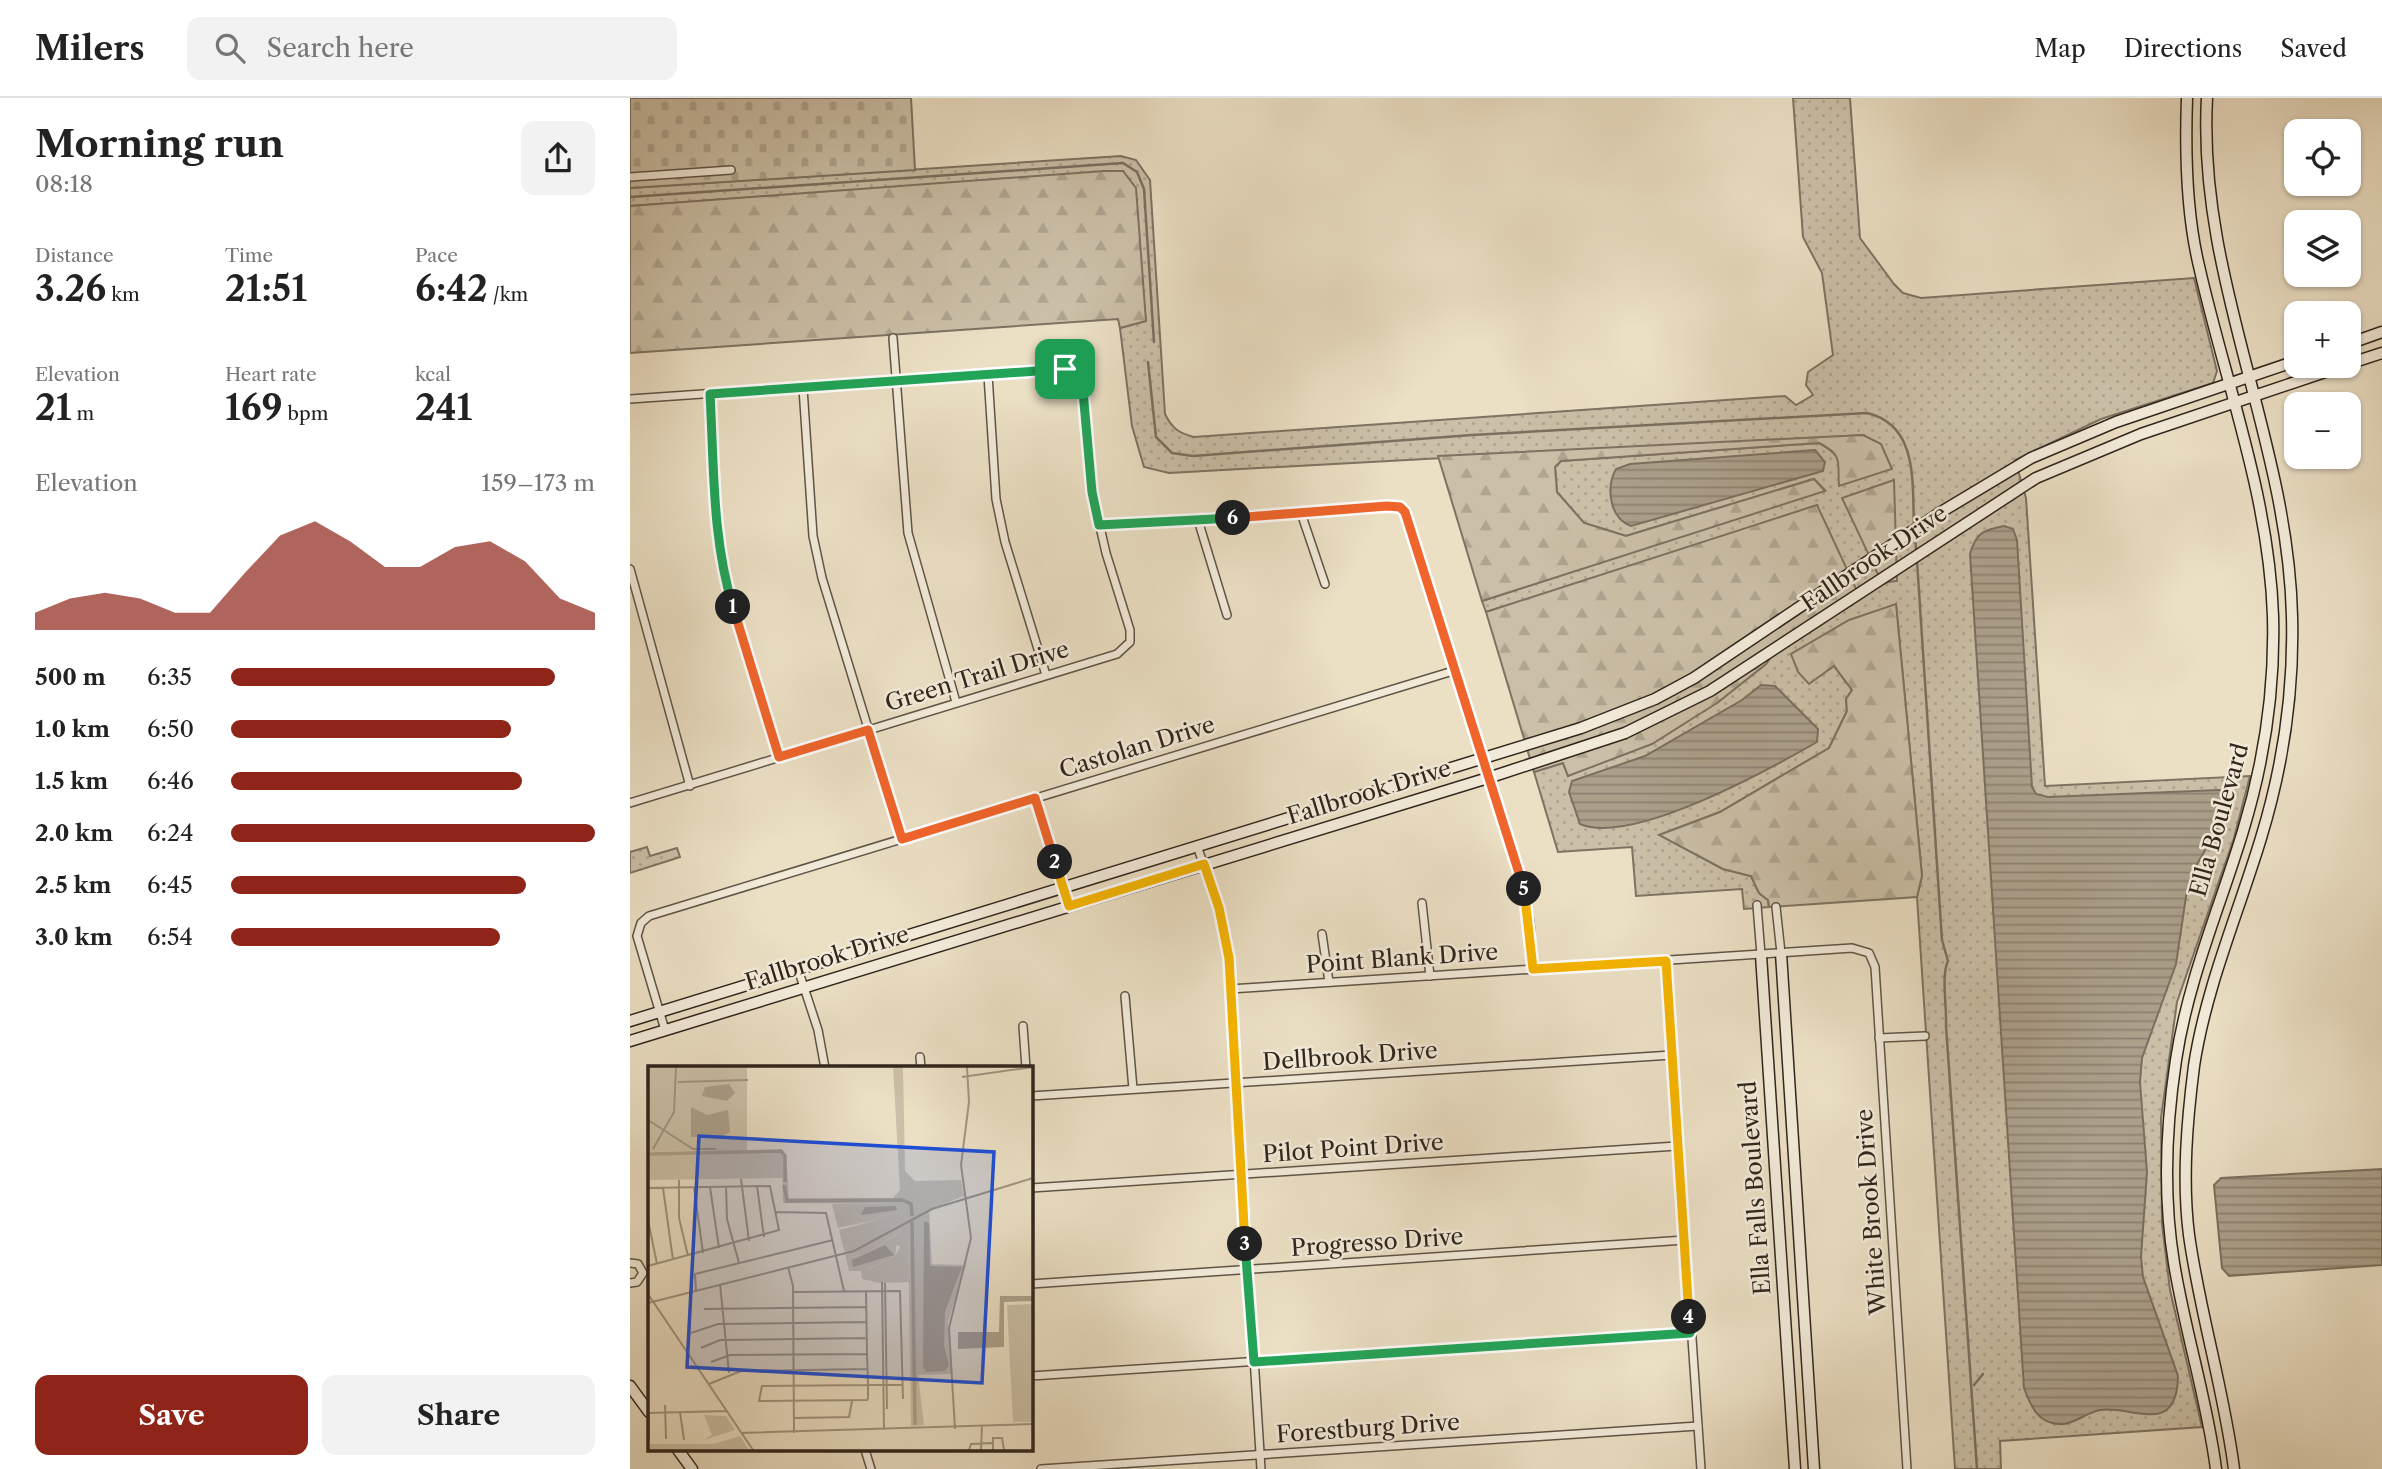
<!DOCTYPE html>
<html lang="en">
<head>
<meta charset="utf-8">
<style>
	body { margin:0; font-family:"Libre Caslon Text",serif; background:#f2f2f2; color:#222; height:100vh; display:flex; flex-direction:column; font-size:26px; white-space:nowrap }
	* { box-sizing:border-box; margin:0 }
	p { font-size:23px; color:#767676 }
	.icon { flex:none; width:38px; height:38px; fill:none; stroke:currentColor; stroke-width:2; stroke-linecap:round; stroke-linejoin:round }
	.map { position:relative; flex:1; overflow:hidden }
	.panel { display:flex; flex-direction:column; background:#fff; width:630px }
	.panel>* { flex:none }
	.buttons { position:absolute; left:1654px; top:21px; display:grid; gap:14px }
	.buttons a { display:grid; place-items:center; width:77px; height:77px; border-radius:14px; background:#fff; box-shadow:0 2px 5px #0004; font-size:35px }
	.pin { position:absolute; display:grid; place-items:center; width:60px; height:60px; color:#fff; margin:-30px; border-radius:14px; box-shadow:0 4px 10px #0006 }
	.km { position:absolute; width:35px; height:35px; margin:-18px; border-radius:50%; background:#222; color:#fff; font-size:19px; line-height:35px; text-align:center }
	.round { display:grid; place-items:center; flex:none; width:74px; height:74px; border-radius:14px; background:#f2f2f2 }
	.overview { display:flex; align-items:center; justify-content:space-between; height:119px; padding:0 35px }
	h1 { font-size:38px; font-weight:700; line-height:52px }
	.metrics { display:grid; grid-template-columns:repeat(3,1fr); gap:10px; height:119px; padding:7px 35px }
	.metrics div { display:grid; align-content:center }
	.metrics b { font-size:35px; font-weight:700 }
	.metrics small { font-size:19px; font-weight:400 }
	.metrics p { font-size:19px }
	.chart { height:196px; padding:14px 35px }
	.chart p { display:flex; justify-content:space-between }
	.chart svg { width:100%; height:126px; margin-top:7px; fill:#8f2418; opacity:.7 }
	.action { display:flex; gap:14px; margin-top:auto; padding:14px 35px }
	.action a { flex:1; height:80px; border-radius:14px; background:#8f2418; color:#fff; font-size:28px; font-weight:700; line-height:80px; text-align:center }
	.action a+a { background:#f2f2f2; color:#222 }
	ul { padding:0 35px; list-style:none; font-size:23px }
	li { display:grid; grid-template-columns:112px 84px 1fr; align-items:center; height:52px }
	li i { height:18px; border-radius:9px; background:#8f2418 }
	header { display:flex; align-items:center; gap:42px; box-sizing:border-box; height:98px; padding:0 35px; background:#fff; border-bottom:2px solid #e0e0e0 }
	header strong { font-size:33px }
	nav { display:flex; gap:38px; margin-inline-start:auto; font-size:24px }
	.search { width:490px; height:63px; background:#f2f2f2; display:flex; align-items:center; gap:18px; box-sizing:border-box; padding:0 24px; border-radius:14px; color:#767676; font-size:26px }
	main { display:flex; flex:1; min-height:0 }
	.map>svg:first-child { display:block }
	.grass { fill:url(#grass-dots); stroke:#7e7262; stroke-width:2 }
	.forest { fill:url(#forest-firs); stroke:#7e7262; stroke-width:2 }
	.cemetery { fill:url(#cemetery-stones); stroke:#7e7262; stroke-width:2 }
	.water { fill:url(#water-rules); stroke:#7b6f5f; stroke-width:2 }
	.lines { fill:none; stroke-linecap:round; stroke-linejoin:round }
	.stream { stroke:#7b6f5f; stroke-width:2.5 }
	.street-casing { stroke:#605446; stroke-width:10 }
	.secondary-casing { stroke:#31251c; stroke-width:13 }
	.street { stroke:#f2ead9; stroke-width:7 }
	.secondary { stroke:#f2ead9; stroke-width:10 }
	.split-1-casing { stroke:#fff; stroke-width:14 }
	.split-2-casing { stroke:#fff; stroke-width:14 }
	.split-3-casing { stroke:#fff; stroke-width:14 }
	.split-4-casing { stroke:#fff; stroke-width:14 }
	.split-5-casing { stroke:#fff; stroke-width:14 }
	.split-6-casing { stroke:#fff; stroke-width:14 }
	.split-7-casing { stroke:#fff; stroke-width:14 }
	.split-1 { stroke:#22a559; stroke-width:9 }
	.split-2 { stroke:#f0652b; stroke-width:9 }
	.split-3 { stroke:#f5b400; stroke-width:9 }
	.split-4 { stroke:#22a559; stroke-width:9 }
	.split-5 { stroke:#f5b400; stroke-width:9 }
	.split-6 { stroke:#f0652b; stroke-width:9 }
	.split-7 { stroke:#22a559; stroke-width:9 }
	.labels { text-anchor:middle; stroke-width:5; stroke-linejoin:round; paint-order:stroke }
	.street-label { font-size:23px; fill:#31251c; stroke:#f2ead9 }
	.inset-river { fill:none; stroke:#aca08b; stroke-width:3.5 }
	.inset-road { fill:none; stroke:#a19581; stroke-width:2 }
	.view { fill:#1d4ed8; fill-opacity:0.15; stroke:#1d4ed8; stroke-width:3.5 }
	.inset-edge { fill:none; stroke:#31251c; stroke-width:3.5 }
</style>
</head>
<body>
<header>
<strong>Milers</strong>
<div class="search"><svg class="icon" aria-label="search" viewBox="0 0 24 24"><circle cx="10" cy="10" r="6"/><path d="M15 15l6 6"/></svg>Search here</div>
<nav><a>Map</a><a>Directions</a><a>Saved</a></nav>
</header>
<main>
<section class="panel">
<div class="overview"><div><h1>Morning run</h1><p>08:18</p></div><a class="round"><svg class="icon" aria-label="share" viewBox="0 0 24 24"><path d="M12 15V3M7 8l5-5 5 5M5 13v7h14v-7"/></svg></a></div>
<div class="metrics">
<div><p>Distance</p><b>3.26<small> km</small></b></div>
<div><p>Time</p><b>21:51</b></div>
<div><p>Pace</p><b>6:42<small> /km</small></b></div>
</div>
<div class="metrics">
<div><p>Elevation</p><b>21<small> m</small></b></div>
<div><p>Heart rate</p><b>169<small> bpm</small></b></div>
<div><p>kcal</p><b>241</b></div>
</div>
<div class="chart"><p><span>Elevation</span>159–173 m</p>
<svg viewBox="0 0 160 44" preserveAspectRatio="none"><path d="M0 44V38L10 33L20 31L30 33L40 38L50 38L60 24L70 11L80 6L90 13L100 22L110 22L120 15L130 13L140 20L150 33L160 38V44z"/></svg>
</div>
<ul>
<li><b>500 m</b>6:35<i style="width:89%"></i></li>
<li><b>1.0 km</b>6:50<i style="width:77%"></i></li>
<li><b>1.5 km</b>6:46<i style="width:80%"></i></li>
<li><b>2.0 km</b>6:24<i style="width:100%"></i></li>
<li><b>2.5 km</b>6:45<i style="width:81%"></i></li>
<li><b>3.0 km</b>6:54<i style="width:74%"></i></li>
</ul>
<div class="action"><a>Save</a><a>Share</a></div>
</section>
<div class="map">
<svg width="1752" height="1371" viewBox="0 0 1752 1371">
	<defs>
		<pattern id="grass-dots" width="8" height="8" patternUnits="userSpaceOnUse" patternTransform="scale(1.75)"><rect width="8" height="8" fill="#cbbfa7"/><path d="M2 2h.1M6 6h.1" fill="none" stroke="#afa48f" stroke-width="1.8" stroke-linecap="round"/></pattern>
		<pattern id="forest-firs" width="22" height="20" patternUnits="userSpaceOnUse" patternTransform="scale(1.75)"><rect width="22" height="20" fill="#cbbfa7"/><path d="M5 1l3.5 6h-7zM16 11l3.5 6h-7z" fill="#afa48f"/></pattern>
		<pattern id="cemetery-stones" width="16" height="16" patternUnits="userSpaceOnUse" patternTransform="scale(1.75)"><rect width="16" height="16" fill="#cbbfa7"/><path d="M2 7V4a2 2 0 0 1 4 0v3zM10 15v-3a2 2 0 0 1 4 0v3z" fill="#afa48f"/></pattern>
		<pattern id="water-rules" width="6" height="5" patternUnits="userSpaceOnUse" patternTransform="scale(1.75)"><rect width="6" height="5" fill="#aca08b"/><path d="M0 2.5h6" fill="none" stroke="#8d8271"/></pattern>
	</defs>
	<rect width="100%" height="100%" fill="#ebdfc4"/>
	<filter id="stains"><feTurbulence type="fractalNoise" baseFrequency=".00286" numOctaves="4"/><feColorMatrix values="0 0 0 0 .2 0 0 0 0 .09 0 0 0 0 .02 0 0 0 .5 -.17"/></filter>
	<radialGradient id="worn" r=".72"><stop offset=".6" stop-color="#630" stop-opacity="0"/><stop offset="1" stop-color="#630" stop-opacity=".3"/></radialGradient>
	<g class="grass">
		<path d="M 1163,0 L 1220,0 L 1230,140 L 1264,186 L 1273,195 L 1291,200 L 1564,180 L 1587,273 L 1583,285 L 1471,321 L 1385,362 L 1396,400 L 1415,688 L 1620,678 L 1604,740 L 1547,904 L 1531,1020 L 1532,1126 L 1540,1192 L 1572,1329 L 1370,1343 L 1371,1371 L 1325,1371 L 1287,799 L 1292,778 L 1266,506 L 1204,568 L 1222,592 L 1216,601 L 1217,613 L 1199,650 L 1090,714 L 1030,737 L 1093,771 L 1121,778 L 1129,795 L 1138,802 L 1139,809 L 1114,811 L 1112,791 L 1006,798 L 1002,749 L 928,754 L 904,674 L 933,665 L 938,678 L 1087,605 L 1136,566 L 1187,408 L 856,514 L 852,503 L 1195,392 L 1184,381 L 996,438 L 954,425 L 927,394 L 925,369 L 931,363 L 1189,345 C 1204,353 1212,359 1209,378 L 1233,337 L 539,375 L 514,369 L 502,328 L 490,230 L 516,223 L 493,73 L 0,108 L 0,90 L 491,58 L 506,62 L 520,82 L 535,316 C 542,330 548,335 564,339 L 1155,298 L 1166,307 L 1183,297 L 1176,287 L 1178,274 L 1203,257 L 1192,175 L 1173,139 Z"/>
		<polygon points="17,749 20,758 47,750 50,759 0,775 0,754"/>
	</g>
	<g class="forest">
		<polygon points="474,73 493,73 506,90 516,223 490,230 488,221 0,255 0,108"/>
		<path d="M 1233,337 L 1251,346 L 1262,371 L 1209,388 C 1207,363 1214,358 1189,345 L 931,363 L 925,369 L 927,394 L 954,425 L 996,438 L 1184,381 L 1195,393 L 852,503 L 808,358 Z"/>
		<polygon points="1264,382 1267,483 1252,485 1212,400"/>
		<polygon points="1187,407 1228,495 1155,539 1136,566 1087,605 1022,646 938,678 933,665 904,674 856,514"/>
		<polygon points="1266,506 1292,778 1287,799 1139,809 1138,802 1129,795 1121,778 1093,771 1029,737 1090,714 1199,650 1217,613 1216,601 1222,592 1204,568 1179,586 1168,574 1161,556 1219,522"/>
	</g>
	<polygon class="cemetery" points="0,0 281,0 285,72 0,90"/>
	<g class="water">
		<path d="M 1185,352 L 1195,364 L 1193,373 L 1001,428 C 979,420 976,389 986,371 L 1000,366 Z"/>
		<path d="M 1374,428 L 1383,431 L 1387,442 L 1402,689 L 1406,696 L 1418,699 L 1589,692 L 1596,694 L 1599,710 L 1565,770 L 1557,792 L 1546,866 L 1512,960 L 1510,984 L 1517,1074 L 1511,1159 L 1513,1179 L 1548,1278 C 1547,1340 1502,1307 1470,1312 C 1458,1314 1447,1324 1434,1326 C 1409,1328 1401,1309 1394,1290 L 1340,456 C 1346,435 1353,432 1374,428 Z"/>
		<path d="M 1131,587 L 1145,588 L 1188,631 L 1187,644 C 1140,671 1002,748 950,726 L 939,694 L 942,683 L 1015,658 L 1112,602 Z"/>
		<polygon points="1752,1071 1752,1167 1599,1178 1592,1170 1584,1087 1591,1080"/>
	</g>
	<g class="lines">
		<g class="stream">
			<polyline points="0,99 493,65 507,74 514,91 524,244"/>
			<path d="M 518,264 L 526,339 L 542,355 L 563,358 L 842,337 L 1237,315 C 1289,327 1282,386 1284,428"/>
			<polyline points="1285,435 1286,453"/>
			<path d="M 1287,463 L 1312,842 L 1318,863 C 1311,877 1317,909 1316,928 L 1347,1371"/>
			<polyline points="1344,1287 1353,1276"/>
		</g>
		<g class="street-casing">
			<g id="street">
				<polyline points="0,79 101,72"/>
				<polyline points="263,240 278,435 326,604"/>
				<polyline points="358,277 366,401 375,444 416,577"/>
				<polyline points="173,290 183,438 192,480 272,741"/>
				<polyline points="80,296 86,416 95,478 149,659"/>
				<polyline points="0,301 435,271 452,282 462,394 476,455 500,532 500,544 487,556 0,705"/>
				<polyline points="671,415 695,486"/>
				<polyline points="568,422 597,517"/>
				<polyline points="469,427 757,408 770,409 776,414 892,782 900,824 903,871"/>
				<polyline points="0,471 60,688"/>
				<polyline points="405,700 439,808"/>
				<polyline points="567,748 589,810 599,860 631,1371"/>
				<polyline points="792,805 800,878"/>
				<polyline points="1127,807 1131,857"/>
				<polyline points="1146,809 1151,855"/>
				<polyline points="692,836 699,884"/>
				<polyline points="1036,863 1071,1371"/>
				<polyline points="168,871 188,932 195,970"/>
				<polyline points="600,891 1222,850 1239,855 1245,869 1277,1371"/>
				<polyline points="495,898 503,991"/>
				<polyline points="393,928 396,970"/>
				<polyline points="35,932 7,838 11,825 19,818 823,573"/>
				<polyline points="1249,940 1295,938"/>
				<polyline points="290,959 291,970"/>
				<polyline points="401,998 1042,957"/>
				<polyline points="401,1090 1047,1048"/>
				<polyline points="0,1165 8,1166 13,1175 7,1184 0,1185"/>
				<polyline points="401,1186 1055,1142"/>
				<polyline points="401,1278 1060,1235"/>
				<polyline points="235,1352 241,1371"/>
				<polyline points="411,1371 1068,1328"/>
			</g>
		</g>
		<g class="secondary-casing">
			<g id="secondary">
				<path d="M 1557,0 C 1555,55 1556,114 1569,168 C 1595,284 1639,397 1643,518 C 1645,590 1634,664 1613,733 C 1590,809 1558,882 1546,962 C 1536,1028 1533,1098 1544,1165 C 1555,1234 1577,1301 1586,1371"/>
				<path d="M 1577,0 C 1567,180 1658,340 1662,518 C 1664,592 1653,668 1631,740 C 1608,816 1576,889 1564,968 C 1557,1023 1552,1082 1559,1137 C 1570,1216 1594,1292 1604,1371"/>
				<polyline points="1718,246 1752,234"/>
				<polyline points="1718,266 1752,255"/>
				<polyline points="1151,855 1184,1371"/>
				<polyline points="1131,857 1165,1371"/>
				<polyline points="0,923 951,630 1025,601 1064,580 1311,414 1401,360 1486,324 1666,263"/>
				<polyline points="0,943 858,680 995,635 1080,593 1406,380 1511,336 1713,268"/>
				<polyline points="0,1288 19,1314"/>
				<polyline points="48,1352 62,1371"/>
			</g>
		</g>
		<use href="#street" class="street"/>
		<use href="#secondary" class="secondary"/>
	</g>
	<g class="lines">
		<g class="split-1-casing">
			<path id="split-1" d="M 103,509 C 82,441 84,367 80,296 L 435,271"/>
		</g>
		<g class="split-2-casing">
			<polyline id="split-2" points="103,509 149,659 238,632 272,741 405,700 425,764"/>
		</g>
		<g class="split-3-casing">
			<polyline id="split-3" points="425,764 439,808 574,766 589,810 599,860 615,1146"/>
		</g>
		<g class="split-4-casing">
			<polyline id="split-4" points="615,1146 624,1264 1060,1235 1059,1219"/>
		</g>
		<g class="split-5-casing">
			<polyline id="split-5" points="894,791 903,871 1036,863 1059,1219"/>
		</g>
		<g class="split-6-casing">
			<polyline id="split-6" points="603,420 757,408 770,409 775,414 894,791"/>
		</g>
		<g class="split-7-casing">
			<polyline id="split-7" points="435,271 452,282 462,394 469,427 603,420"/>
		</g>
		<use href="#split-1" class="split-1"/>
		<use href="#split-2" class="split-2"/>
		<use href="#split-3" class="split-3"/>
		<use href="#split-4" class="split-4"/>
		<use href="#split-5" class="split-5"/>
		<use href="#split-6" class="split-6"/>
		<use href="#split-7" class="split-7"/>
	</g>
	<g class="labels">
		<g class="street-label">
			<text transform="translate(1244 460) rotate(-34)" y="8">Fallbrook Drive</text>
			<text transform="translate(347 578) rotate(-17)" y="8">Green Trail Drive</text>
			<text transform="translate(507 649) rotate(-17)" y="8">Castolan Drive</text>
			<text transform="translate(739 694) rotate(-17)" y="8">Fallbrook Drive</text>
			<text transform="translate(1589 722) rotate(-74)" y="8">Ella Boulevard</text>
			<text transform="translate(197 860) rotate(-17)" y="8">Fallbrook Drive</text>
			<text transform="translate(772 860) rotate(-4)" y="8">Point Blank Drive</text>
			<text transform="translate(720 958) rotate(-4)" y="8">Dellbrook Drive</text>
			<text transform="translate(723 1050) rotate(-4)" y="8">Pilot Point Drive</text>
			<text transform="translate(1125 1090) rotate(-94)" y="8">Ella Falls Boulevard</text>
			<text transform="translate(1241 1114) rotate(-94)" y="8">White Brook Drive</text>
			<text transform="translate(747 1144) rotate(-4)" y="8">Progresso Drive</text>
			<text transform="translate(738 1330) rotate(-4)" y="8">Forestburg Drive</text>
		</g>
	</g>
	<g transform="translate(18 968)">
		<rect width="385" height="385" fill="#ebdfc4"/>
		<path d="M 245,1 L 255,1 L 257,105 L 267,115 L 313,114 L 316,130 L 281,144 L 284,198 L 318,199 L 300,256 L 304,308 L 270,309 L 276,359 L 263,360 L 260,167 L 249,177 L 247,190 L 219,203 L 233,211 L 236,217 L 232,217 L 214,213 L 213,205 L 201,205 L 198,192 L 218,188 L 253,165 L 248,150 L 190,162 L 249,147 L 215,153 L 204,145 L 205,140 L 244,138 L 135,137 L 134,87 L 0,89 L 133,84 L 138,89 L 141,132 L 245,132 L 252,124 ZM 385,238 L 385,356 L 365,356 L 359,239 Z" fill="#cbbfa7"/>
		<path d="M 134,87 L 136,112 L 0,114 L 0,89 ZM 184,138 L 256,138 L 261,144 L 252,146 L 248,139 L 205,140 L 204,145 L 215,153 L 249,147 L 190,162 ZM 248,149 L 254,164 L 218,188 L 198,192 L 191,164 ZM 260,167 L 261,216 L 236,217 L 218,204 L 247,190 L 252,181 L 242,174 ZM 56,349 L 78,350 L 87,364 L 56,374 L 64,369 ZM 92,370 L 101,384 L 0,384 L 0,378 L 66,378 Z" fill="#cbbfa7"/>
		<path d="M 0,1 L 99,1 L 99,85 L 0,86 Z" fill="#cbbfa7"/>
		<path d="M 81,18 L 87,27 L 79,35 L 54,30 L 57,21 ZM 43,41 L 59,49 L 80,44 L 82,66 L 72,71 L 43,71 ZM 248,140 L 249,144 L 213,149 L 217,141 ZM 276,155 L 281,157 L 282,200 L 314,201 L 297,245 L 296,279 L 301,299 L 297,305 L 278,306 L 275,300 ZM 237,179 L 246,189 L 205,201 L 204,194 ZM 352,230 L 385,230 L 385,235 L 356,236 L 356,281 L 310,283 L 310,266 L 351,266 Z" fill="#aca08b"/>
		<path class="inset-river" d="M 0,88 L 133,85 L 137,90 L 137,116M 136,119 L 139,135 L 255,134 L 263,138 L 264,150M 264,155 L 267,359"/>
		<path class="inset-road" d="M 314,11 L 385,1M 30,16 L 100,14M 0,54 L 45,83 L 68,83M 5,83 L 26,46 L 28,1M 93,113 L 101,175M 31,114 L 31,152 L 40,190M 109,120 L 116,171M 46,121 L 55,187M 62,121 L 71,182M 78,121 L 79,153 L 91,197M 0,122 L 122,120 L 131,164 L 0,200M 15,122 L 25,194M 127,146 L 178,147 L 196,225M 0,154 L 9,198M 140,201 L 145,220 L 146,367M 234,216 L 236,364M 237,217 L 239,343M 72,218 L 81,307M 48,225 L 47,208 L 185,174M 218,225 L 219,288 L 220,319 L 220,332 L 219,334 L 111,335 L 114,320 L 220,319 L 254,319M 145,226 L 252,225 L 255,333M 0,228 L 105,384M 0,237 L 206,185 L 284,143 L 385,112M 56,243 L 218,241M 43,267 L 70,258 L 218,256M 53,282 L 72,274 L 219,272M 63,296 L 82,289 L 219,288M 61,318 L 93,305 L 219,303M 17,339 L 18,373M 32,346 L 36,374M 0,347 L 79,345M 146,352 L 201,351 L 204,335M 307,363 L 301,262 L 323,172 L 313,99 L 321,36 L 319,1M 93,367 L 385,358M 1,374 L 1,347M 321,384 L 323,378 L 344,377M 333,384 L 334,359M 345,384 L 345,372 L 354,372 L 356,384"/>
		<path class="view" d="M 51,70 L 346,86 L 334,317 L 39,301 Z"/>
		<rect width="385" height="385" class="inset-edge"/>
	</g>
	<rect width="100%" height="100%" filter="url(#stains)"/>
	<rect width="100%" height="100%" fill="url(#worn)"/>
</svg>
<div class="buttons">
<a><svg class="icon" aria-label="locate" viewBox="0 0 24 24"><circle cx="12" cy="12" r="6"/><path d="M12 2v4M12 18v4M2 12h4M18 12h4"/></svg></a>
<a><svg class="icon" aria-label="layers" viewBox="0 0 24 24"><path d="M12 4l9 5-9 5-9-5zM3 14l9 5 9-5"/></svg></a>
<a>+</a>
<a>−</a>
</div>
<div class="pin" style="left:435px;top:271px;background:#1e9e55"><svg class="icon" aria-label="arrive" viewBox="0 0 24 24"><path d="M6 21V4h12l-3 4 3 4H6"/></svg></div>
<b class="km" style="left:103px;top:509px">1</b>
<b class="km" style="left:425px;top:764px">2</b>
<b class="km" style="left:615px;top:1146px">3</b>
<b class="km" style="left:1059px;top:1219px">4</b>
<b class="km" style="left:894px;top:791px">5</b>
<b class="km" style="left:603px;top:420px">6</b>
</div>
</main>
</body>
</html>
